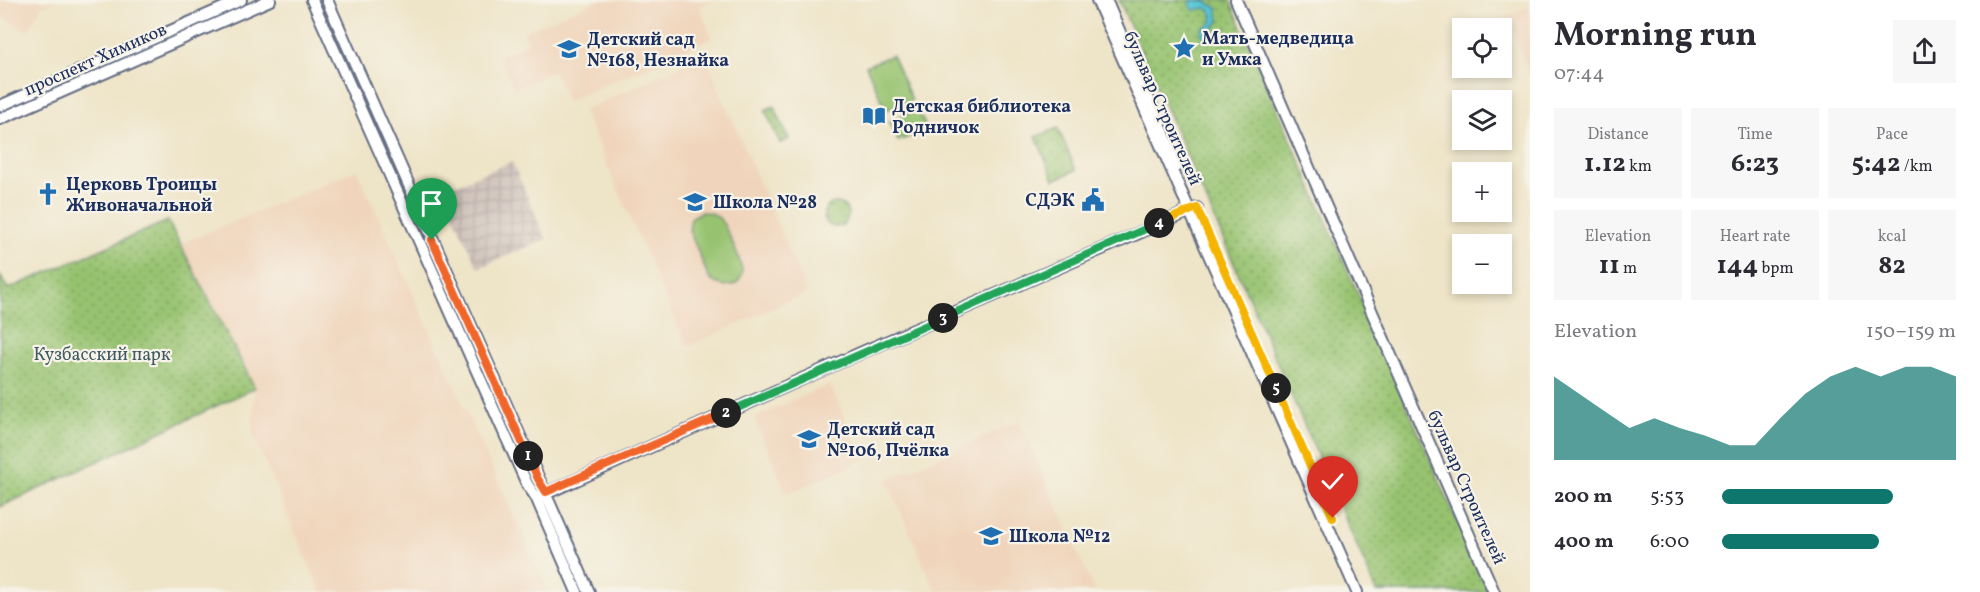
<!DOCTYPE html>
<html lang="en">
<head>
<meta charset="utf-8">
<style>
	body { margin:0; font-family:Vollkorn,serif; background:#f7f7f7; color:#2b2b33; height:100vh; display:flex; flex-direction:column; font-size:22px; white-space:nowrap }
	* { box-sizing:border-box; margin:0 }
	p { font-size:20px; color:#7c7c81 }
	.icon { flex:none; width:33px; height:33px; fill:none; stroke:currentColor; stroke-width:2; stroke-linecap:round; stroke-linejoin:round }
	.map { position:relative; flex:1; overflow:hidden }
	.details { display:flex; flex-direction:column; background:#fff; width:450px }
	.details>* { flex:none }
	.tools { position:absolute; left:1452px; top:18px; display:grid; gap:12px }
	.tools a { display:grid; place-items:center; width:60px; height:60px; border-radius:0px; background:#fff; box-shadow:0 3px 9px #0003; font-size:30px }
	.pin { position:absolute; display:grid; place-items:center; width:51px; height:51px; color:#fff; margin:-62px -26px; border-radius:50% 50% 50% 0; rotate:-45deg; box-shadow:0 0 6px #0007 }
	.pin .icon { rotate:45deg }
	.km { position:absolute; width:30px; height:30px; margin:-15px; border-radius:50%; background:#222; color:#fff; font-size:16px; line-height:30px; text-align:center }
	.round { display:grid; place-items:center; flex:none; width:63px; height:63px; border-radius:0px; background:#f7f7f7 }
	.overview { display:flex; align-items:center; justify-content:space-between; height:102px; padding:0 24px }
	h1 { font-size:33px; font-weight:700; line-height:45px }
	.figures { display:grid; grid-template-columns:repeat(3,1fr); gap:9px; height:102px; padding:6px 24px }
	.figures div { display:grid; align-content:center; border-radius:0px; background:#f7f7f7; text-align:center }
	.figures b { font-size:26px; font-weight:700 }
	.figures small { font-size:16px; font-weight:400 }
	.figures p { font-size:16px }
	.chart { height:168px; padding:12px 24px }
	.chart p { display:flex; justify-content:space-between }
	.chart svg { width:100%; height:108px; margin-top:6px; fill:#0f766e; opacity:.7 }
	ul { padding:0 24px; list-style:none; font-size:20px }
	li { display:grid; grid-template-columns:96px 72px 1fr; align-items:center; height:45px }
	li i { height:15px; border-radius:8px; background:#0f766e }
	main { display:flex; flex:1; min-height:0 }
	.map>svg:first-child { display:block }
	.built { fill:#f0d5bc }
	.industrial { fill:url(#industrial-grid) }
	.park { fill:url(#park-dots); stroke:#597967; stroke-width:1.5 }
	.pitch { fill:#97c370; stroke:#597967; stroke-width:1.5 }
	.water { fill:url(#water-ripples); stroke:#3c7b9a; stroke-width:1.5 }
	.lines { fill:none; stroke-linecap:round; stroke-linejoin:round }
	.tertiary-casing { stroke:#656e83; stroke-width:14 }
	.secondary-casing { stroke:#656e83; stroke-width:14 }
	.tertiary { stroke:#fff; stroke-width:10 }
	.secondary { stroke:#fff; stroke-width:10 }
	.split-1-casing { stroke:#fff; stroke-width:12 }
	.split-2-casing { stroke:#fff; stroke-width:12 }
	.split-3-casing { stroke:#fff; stroke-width:12 }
	.split-4-casing { stroke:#fff; stroke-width:12 }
	.split-5-casing { stroke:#fff; stroke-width:12 }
	.split-6-casing { stroke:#fff; stroke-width:12 }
	.split-1 { stroke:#f0652b; stroke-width:8 }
	.split-2 { stroke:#f0652b; stroke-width:8 }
	.split-3 { stroke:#22a559; stroke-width:8 }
	.split-4 { stroke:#22a559; stroke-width:8 }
	.split-5 { stroke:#f5b400; stroke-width:8 }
	.split-6 { stroke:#f5b400; stroke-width:8 }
	.labels { text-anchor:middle; stroke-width:4.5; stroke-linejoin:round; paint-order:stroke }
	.poi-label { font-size:18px; font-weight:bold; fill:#1b2f5e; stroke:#f7f3e8; text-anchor:start }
	.street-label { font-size:18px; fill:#1b2f5e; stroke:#f7f3e8 }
	.park-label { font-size:18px; fill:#405b63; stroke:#f7f3e8 }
</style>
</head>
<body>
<main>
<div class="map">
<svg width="1530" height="592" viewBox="0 0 1530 592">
	<defs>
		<pattern id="industrial-grid" width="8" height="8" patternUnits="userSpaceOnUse" patternTransform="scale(1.5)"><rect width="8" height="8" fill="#cec1b9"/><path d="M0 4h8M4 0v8" fill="none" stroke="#b0a6a1"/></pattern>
		<pattern id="park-dots" width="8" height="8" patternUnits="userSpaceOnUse" patternTransform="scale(1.5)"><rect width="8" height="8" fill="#97c370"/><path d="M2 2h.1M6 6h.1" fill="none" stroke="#7a9f5f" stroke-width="1.8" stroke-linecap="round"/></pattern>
		<pattern id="water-ripples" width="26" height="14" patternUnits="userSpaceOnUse" patternTransform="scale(1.5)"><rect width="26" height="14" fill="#5cc7d6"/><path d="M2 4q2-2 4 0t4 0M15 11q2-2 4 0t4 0" fill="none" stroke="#4ba2b1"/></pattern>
	</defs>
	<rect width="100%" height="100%" fill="#f7f3e8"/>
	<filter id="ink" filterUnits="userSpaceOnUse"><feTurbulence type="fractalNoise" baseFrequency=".0167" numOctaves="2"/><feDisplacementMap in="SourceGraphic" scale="12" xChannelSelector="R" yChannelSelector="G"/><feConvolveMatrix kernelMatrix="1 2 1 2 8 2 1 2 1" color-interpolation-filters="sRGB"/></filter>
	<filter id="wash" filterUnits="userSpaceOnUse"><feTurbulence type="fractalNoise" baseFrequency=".008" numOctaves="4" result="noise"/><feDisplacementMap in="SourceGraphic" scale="24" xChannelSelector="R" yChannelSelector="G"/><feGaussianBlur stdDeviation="1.35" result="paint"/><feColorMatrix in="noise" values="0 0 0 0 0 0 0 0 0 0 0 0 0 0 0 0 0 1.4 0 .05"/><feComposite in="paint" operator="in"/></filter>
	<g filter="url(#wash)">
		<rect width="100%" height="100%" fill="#eee4c7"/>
		<g class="built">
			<polygon points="0,0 58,0 41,7 28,31 0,16"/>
			<polygon points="598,0 714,0 699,7 712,38 567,101 554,71 514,89 499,56 528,43 524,32"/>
			<polygon points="1530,6 1530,78 1508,16"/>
			<polygon points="705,56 807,293 687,347 583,110"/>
			<polygon points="357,170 548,592 321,592 252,432 255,388 180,244"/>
			<polygon points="830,384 863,460 787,494 754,418"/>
			<polygon points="1019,421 1095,592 936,592 887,480"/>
		</g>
		<polygon class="industrial" points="512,162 546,239 478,268 442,190"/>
		<g class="park">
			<polygon points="1119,0 1230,0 1488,592 1377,592"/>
			<polygon points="774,106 789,139 780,143 765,110"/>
			<polygon points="1058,128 1076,170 1054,180 1036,137"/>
			<circle cx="836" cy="215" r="12"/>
			<polygon points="168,221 255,388 0,507 0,276 8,289"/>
		</g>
		<g class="pitch">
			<polygon points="892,55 912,100 886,110 866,66"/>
			<polygon points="918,109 927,130 898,141 889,121"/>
			<path d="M 701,212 C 707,212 714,213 718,217 C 725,223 743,264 742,273 C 740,290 717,288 709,278 L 689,230 L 691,218 Z"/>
		</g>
		<path class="water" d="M 1193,0 L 1207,2 L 1217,8 L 1219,20 L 1209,37 L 1204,37 L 1201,33 L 1203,28 C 1215,25 1216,14 1206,8 L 1193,10 L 1189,4 Z"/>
	</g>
	<g filter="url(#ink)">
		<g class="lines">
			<g class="tertiary-casing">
				<g id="tertiary">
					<polyline points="1236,0 1494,592"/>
					<polyline points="538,497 865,351 1197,208"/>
				</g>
			</g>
			<g class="secondary-casing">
				<g id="secondary">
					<polyline points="312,0 527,484 536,497 577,592"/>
					<polyline points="327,0 589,592"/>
					<polyline points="1097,0 1357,592"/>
					<polyline points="1106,0 1178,166"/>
					<polyline points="0,106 241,0"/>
					<polyline points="0,119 270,0"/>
				</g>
			</g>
			<use href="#tertiary" class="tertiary"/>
			<use href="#secondary" class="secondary"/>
		</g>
	</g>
	<g class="lines" filter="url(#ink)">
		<g class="split-1-casing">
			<polyline id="split-1" points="432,240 528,456"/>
		</g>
		<g class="split-2-casing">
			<polyline id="split-2" points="528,456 538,479 546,492 726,413"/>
		</g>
		<g class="split-3-casing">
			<polyline id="split-3" points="726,413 943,318"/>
		</g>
		<g class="split-4-casing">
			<polyline id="split-4" points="943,318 1159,223"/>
		</g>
		<g class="split-5-casing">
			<polyline id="split-5" points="1159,223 1197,208 1276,388"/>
		</g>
		<g class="split-6-casing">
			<polyline id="split-6" points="1276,388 1333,518"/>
		</g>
		<use href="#split-1" class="split-1"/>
		<use href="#split-2" class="split-2"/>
		<use href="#split-3" class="split-3"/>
		<use href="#split-4" class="split-4"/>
		<use href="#split-5" class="split-5"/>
		<use href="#split-6" class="split-6"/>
	</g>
	<defs>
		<g id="sight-bare" transform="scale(1.8)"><path d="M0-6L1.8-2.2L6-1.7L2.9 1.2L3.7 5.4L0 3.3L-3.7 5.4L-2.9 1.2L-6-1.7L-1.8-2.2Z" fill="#1f6fb2" stroke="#f7f3e8" stroke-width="2.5" paint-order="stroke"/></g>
		<g id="school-bare" transform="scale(1.8)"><path d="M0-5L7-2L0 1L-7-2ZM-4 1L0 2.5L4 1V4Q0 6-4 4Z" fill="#1f6fb2" stroke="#f7f3e8" stroke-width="2.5" paint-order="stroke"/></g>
		<g id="library-bare" transform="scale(1.8)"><path d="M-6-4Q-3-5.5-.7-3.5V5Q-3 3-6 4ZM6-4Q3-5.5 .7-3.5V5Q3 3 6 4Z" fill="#1f6fb2" stroke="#f7f3e8" stroke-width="2.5" paint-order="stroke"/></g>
		<g id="church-bare" transform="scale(1.8)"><path d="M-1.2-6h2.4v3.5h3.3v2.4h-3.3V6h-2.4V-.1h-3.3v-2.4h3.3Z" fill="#1f6fb2" stroke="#f7f3e8" stroke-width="2.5" paint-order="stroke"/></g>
		<g id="civic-bare" transform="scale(1.8)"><path d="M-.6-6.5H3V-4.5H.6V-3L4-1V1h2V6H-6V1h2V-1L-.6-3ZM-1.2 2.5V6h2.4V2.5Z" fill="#1f6fb2" stroke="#f7f3e8" stroke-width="2.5" paint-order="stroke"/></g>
	</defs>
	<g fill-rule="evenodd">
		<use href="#sight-bare" x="1184" y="48"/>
		<use href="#school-bare" x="569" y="49"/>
		<use href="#library-bare" x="874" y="116"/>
		<use href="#church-bare" x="48" y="194"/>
		<use href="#civic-bare" x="1093" y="200"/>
		<use href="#school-bare" x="695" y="202"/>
		<use href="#school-bare" x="809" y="439"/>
		<use href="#school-bare" x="991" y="536"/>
	</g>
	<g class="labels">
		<g class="poi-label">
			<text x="1202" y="44">Мать-медведица<tspan x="1202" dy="21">и Умка</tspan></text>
			<text x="587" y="45">Детский сад<tspan x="587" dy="21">№168, Незнайка</tspan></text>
			<text x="892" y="112">Детская библиотека<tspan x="892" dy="21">Родничок</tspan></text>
			<text x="66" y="190">Церковь Троицы<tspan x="66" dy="21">Живоначальной</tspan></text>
			<text x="1075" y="206" text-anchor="end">СДЭК</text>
			<text x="713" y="208">Школа №28</text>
			<text x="827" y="435">Детский сад<tspan x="827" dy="21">№106, Пчёлка</tspan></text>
			<text x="1009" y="542">Школа №12</text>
		</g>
		<g class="street-label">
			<text transform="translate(95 59) rotate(-24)" y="6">проспект Химиков</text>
			<text transform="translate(1163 108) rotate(66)" y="6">бульвар Строителей</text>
			<text transform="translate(1467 487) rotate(66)" y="6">бульвар Строителей</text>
		</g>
		<g class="park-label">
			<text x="102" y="360">Кузбасский парк</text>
		</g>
	</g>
</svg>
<div class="tools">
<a><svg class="icon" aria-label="locate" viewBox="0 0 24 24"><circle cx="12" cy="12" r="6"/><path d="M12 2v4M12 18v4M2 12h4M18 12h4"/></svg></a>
<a><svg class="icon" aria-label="layers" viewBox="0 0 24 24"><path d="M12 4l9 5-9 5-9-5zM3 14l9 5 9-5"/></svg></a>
<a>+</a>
<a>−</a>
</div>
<div class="pin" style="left:432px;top:240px;background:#1e9e55"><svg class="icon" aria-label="arrive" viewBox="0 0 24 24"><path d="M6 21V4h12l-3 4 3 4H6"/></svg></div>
<div class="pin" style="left:1333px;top:518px;background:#d93025"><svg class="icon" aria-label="check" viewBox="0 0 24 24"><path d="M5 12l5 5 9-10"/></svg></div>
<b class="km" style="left:528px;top:456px">1</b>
<b class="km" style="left:726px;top:413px">2</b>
<b class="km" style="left:943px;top:318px">3</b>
<b class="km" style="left:1159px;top:223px">4</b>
<b class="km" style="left:1276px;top:388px">5</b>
</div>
<section class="details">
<div class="overview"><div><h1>Morning run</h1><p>07:44</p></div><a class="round"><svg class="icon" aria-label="share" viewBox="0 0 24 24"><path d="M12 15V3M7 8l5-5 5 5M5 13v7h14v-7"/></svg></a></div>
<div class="figures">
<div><p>Distance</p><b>1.12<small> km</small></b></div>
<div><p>Time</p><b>6:23</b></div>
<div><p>Pace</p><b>5:42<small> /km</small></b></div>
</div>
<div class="figures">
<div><p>Elevation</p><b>11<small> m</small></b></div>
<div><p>Heart rate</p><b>144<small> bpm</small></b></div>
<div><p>kcal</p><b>82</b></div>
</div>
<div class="chart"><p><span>Elevation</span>150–159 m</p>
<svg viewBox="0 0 160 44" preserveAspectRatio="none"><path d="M0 44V10L10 17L20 24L30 31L40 27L50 31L60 34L70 38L80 38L90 27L100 17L110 10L120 6L130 10L140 6L150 6L160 10V44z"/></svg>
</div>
<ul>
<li><b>200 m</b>5:53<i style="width:73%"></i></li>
<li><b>400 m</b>6:00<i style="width:67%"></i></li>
</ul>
</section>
</main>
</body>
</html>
